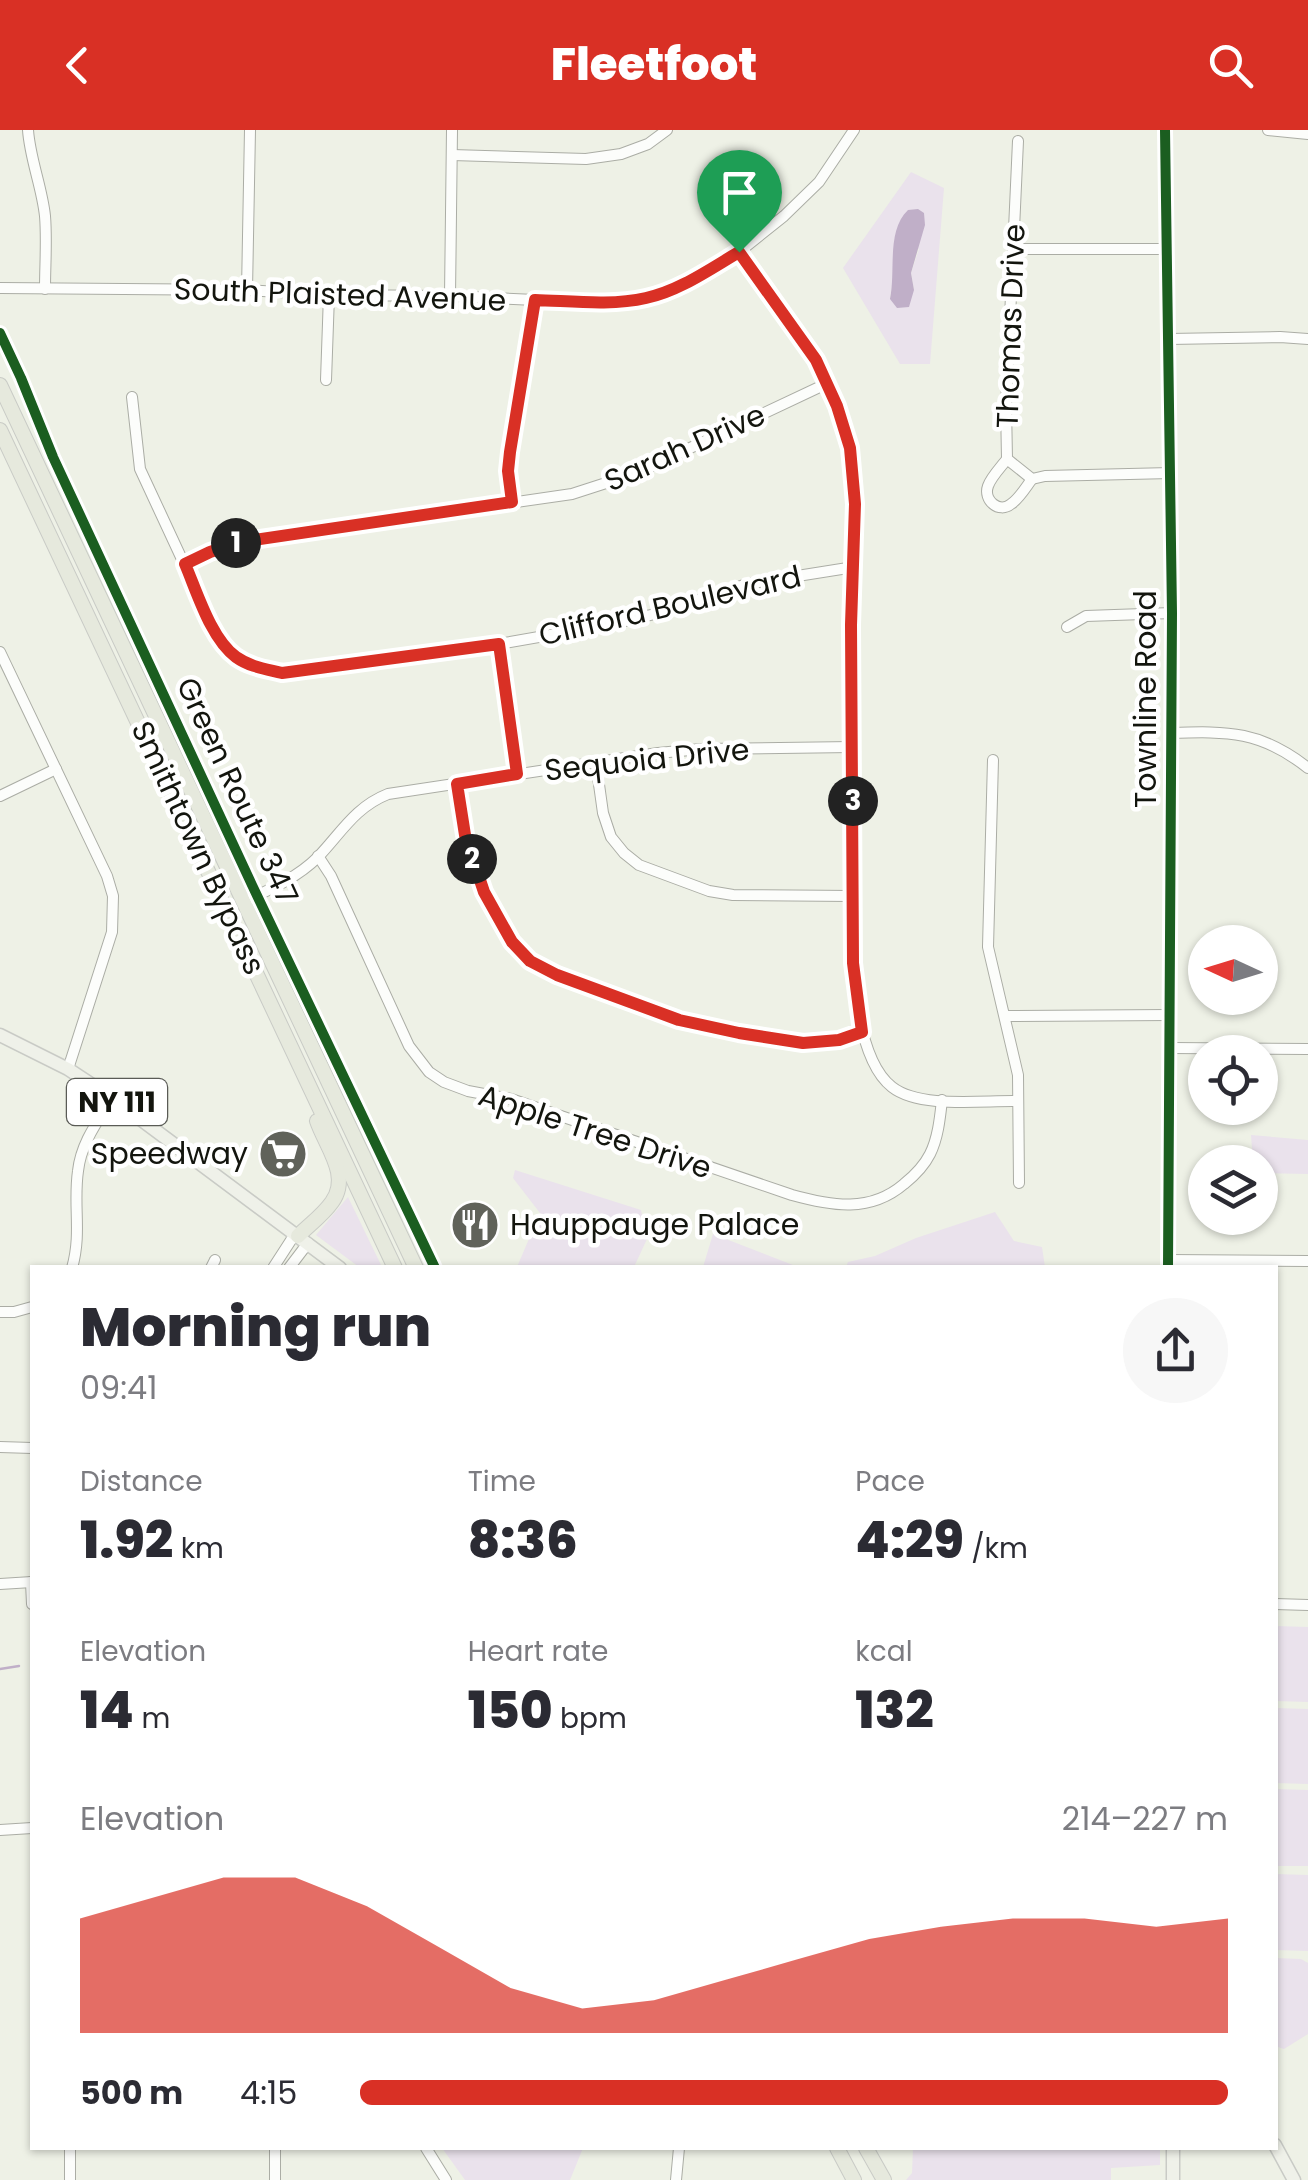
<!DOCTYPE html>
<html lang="en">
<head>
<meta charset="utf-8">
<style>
	body { margin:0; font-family:Poppins,sans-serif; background:#f7f7f7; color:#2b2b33; height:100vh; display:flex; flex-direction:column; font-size:38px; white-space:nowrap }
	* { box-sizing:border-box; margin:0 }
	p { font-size:32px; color:#7c7c81 }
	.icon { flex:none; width:55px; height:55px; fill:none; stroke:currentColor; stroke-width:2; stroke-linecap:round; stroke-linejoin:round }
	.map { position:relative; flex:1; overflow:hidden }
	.drawer { position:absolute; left:30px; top:1135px; width:1248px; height:885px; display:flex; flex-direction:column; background:#fff; border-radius:0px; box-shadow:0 2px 8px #0004 }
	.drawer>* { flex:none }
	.needle { width:65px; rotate:274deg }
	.controls { position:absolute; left:1188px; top:795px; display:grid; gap:20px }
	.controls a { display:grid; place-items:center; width:90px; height:90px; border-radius:50%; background:#fff; box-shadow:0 2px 8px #0004; font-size:50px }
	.pin { position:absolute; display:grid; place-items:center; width:85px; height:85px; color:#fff; margin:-102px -42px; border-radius:50% 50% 50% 0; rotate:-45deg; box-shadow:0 0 10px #0007 }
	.pin .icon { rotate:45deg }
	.km { position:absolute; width:50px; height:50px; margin:-25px; border-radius:50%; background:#222; color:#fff; font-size:28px; line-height:50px; text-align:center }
	.round { display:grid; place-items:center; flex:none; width:105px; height:105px; border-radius:52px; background:#f7f7f7 }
	.summary { display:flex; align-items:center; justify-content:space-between; height:170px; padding:0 50px }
	h1 { font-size:55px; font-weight:800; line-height:75px }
	.figures { display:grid; grid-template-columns:repeat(3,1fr); gap:15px; height:170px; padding:10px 50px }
	.figures div { display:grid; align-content:center }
	.figures b { font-size:50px; font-weight:800 }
	.figures small { font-size:28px; font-weight:400 }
	.figures p { font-size:28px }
	.chart { height:280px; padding:20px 50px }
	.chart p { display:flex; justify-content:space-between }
	.chart svg { width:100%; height:180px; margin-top:10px; fill:#d93025; opacity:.7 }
	ul { padding:0 50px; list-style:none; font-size:32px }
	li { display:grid; grid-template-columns:160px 120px 1fr; align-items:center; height:75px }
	li i { height:25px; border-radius:12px; background:#d93025 }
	header { display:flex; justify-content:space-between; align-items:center; height:130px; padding:0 50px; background:#d93025; color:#fff; font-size:45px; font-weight:800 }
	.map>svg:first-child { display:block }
	.green { fill:#eae2ec; fill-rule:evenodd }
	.water { fill:#c0afc8 }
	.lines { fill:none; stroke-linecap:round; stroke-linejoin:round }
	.stream { stroke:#c0afc8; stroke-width:2.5 }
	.minor-casing { stroke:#abada5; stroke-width:12 }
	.major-casing { stroke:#c9cbc6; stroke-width:15 }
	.highway-casing { stroke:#c9cbc6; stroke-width:16 }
	.minor { stroke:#fcfdfb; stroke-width:10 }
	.major { stroke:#eff1e9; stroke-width:12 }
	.highway { stroke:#e6e9dd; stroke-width:14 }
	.cycleway-casing { stroke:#fff; stroke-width:16 }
	.cycleway { stroke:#1b5e20; stroke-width:10 }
	.route-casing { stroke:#fff; stroke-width:20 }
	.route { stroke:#d93025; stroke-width:12 }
	.labels { text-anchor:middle; stroke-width:9; stroke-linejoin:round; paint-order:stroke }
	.shield { fill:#fff; stroke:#5a5b56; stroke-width:2.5 }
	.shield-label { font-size:28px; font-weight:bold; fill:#13150e }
	.street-label { font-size:30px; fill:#13150e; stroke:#fff }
	.poi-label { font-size:30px; fill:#13150e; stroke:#fff; text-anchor:end }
</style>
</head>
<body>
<header><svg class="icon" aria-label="back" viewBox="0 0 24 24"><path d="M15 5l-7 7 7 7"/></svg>Fleetfoot<svg class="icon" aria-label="search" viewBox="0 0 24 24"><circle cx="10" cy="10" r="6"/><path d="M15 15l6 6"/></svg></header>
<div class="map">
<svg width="1308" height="2050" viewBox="0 0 1308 2050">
	<rect width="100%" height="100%" fill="#eef1e6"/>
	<g class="green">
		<path d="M 911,42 L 944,58 L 930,234 L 900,234 L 843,138 ZM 895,106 L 919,119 L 911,143 L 914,160 L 890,169 C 894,148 894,127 895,106 Z"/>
		<polygon points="1251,1005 1308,1010 1308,1044 1260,1043 1260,1032 1253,1032"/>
		<polygon points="515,1040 641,1080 647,1109 634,1137 517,1137 540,1083 513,1048"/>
		<polygon points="348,1067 382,1137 359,1137 316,1105"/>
		<polygon points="995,1082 1014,1111 1042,1117 1045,1137 846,1137 848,1132 875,1126 916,1108"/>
		<polygon points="713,1104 798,1137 703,1137"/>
		<polygon points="1275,1496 1308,1497 1308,1572 1275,1571"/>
		<polygon points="1275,1578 1308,1579 1308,1654 1275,1653"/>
		<polygon points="1275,1659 1308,1660 1308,1736 1275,1736"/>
		<polygon points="1275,1744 1308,1745 1308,1821 1275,1820"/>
		<polygon points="1275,1828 1301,1829 1308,1833 1308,1904 1284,1919 1275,1916"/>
		<polygon points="442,2018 583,2018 570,2050 465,2050"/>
		<polygon points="913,2018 1160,2018 1160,2035 1111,2038 1111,2050 906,2050 912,2043"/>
	</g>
	<path class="water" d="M 918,79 L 924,83 L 925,95 L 911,143 L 914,160 L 909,177 L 897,178 L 890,169 C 896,141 886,101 908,80 Z"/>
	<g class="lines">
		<polyline class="stream" points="0,1539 19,1536"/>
		<g class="minor-casing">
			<g id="minor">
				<path d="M 28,0 C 30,29 42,57 45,86 C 47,110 45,135 45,159"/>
				<polyline points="1165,0 1172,483 1168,1138"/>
				<polyline points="1268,0 1308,4"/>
				<polyline points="1018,11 1006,276 1007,329 1032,349 1045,346 1171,343"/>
				<polyline points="452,25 586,29 621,24 648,14 667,0"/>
				<polyline points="1014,119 1167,119"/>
				<path d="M 739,122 C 783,179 832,240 848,312 C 861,371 853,434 851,494 C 849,552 854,611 853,669 C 852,733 838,915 892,957 C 920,979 984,970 1018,971"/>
				<polyline points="0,158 247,160 329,165 450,166 535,170 616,171 647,168 705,143 739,122 784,86 819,52 854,0"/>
				<polyline points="247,160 250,0"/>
				<polyline points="450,166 452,0"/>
				<polyline points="1169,209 1280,207 1308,209"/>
				<polyline points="326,250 329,165"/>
				<path d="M 132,267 L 140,339 L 219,509 C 239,531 253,537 282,543 L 499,514 L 613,494 L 659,483 L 747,454 L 854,437"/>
				<path d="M 1007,329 C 1001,337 991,347 988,356 C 983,370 999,384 1011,374 C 1019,369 1026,357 1032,349"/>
				<polyline points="512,371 508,341 510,322 535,170"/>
				<polyline points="185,434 210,422 240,412 572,364 637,343 828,253"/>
				<polyline points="1067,497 1086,486 1172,483"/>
				<polyline points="499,514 517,644"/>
				<polyline points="0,522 107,746 113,766 112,802 68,939"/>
				<path d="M 1171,603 C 1229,601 1261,601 1308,638"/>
				<polyline points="993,630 988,817 1018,945 1019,1053"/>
				<polyline points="596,633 603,683 611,707 624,723 639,735 709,761 733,765 852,766"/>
				<polyline points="457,654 465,705 484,761 512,812 530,831 557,845 679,890 739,903 803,913 839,910 862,902"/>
				<polyline points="0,666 56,639"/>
				<path d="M 318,726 L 331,746 L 409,916 L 429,942 L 444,952 L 468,961 L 511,969 L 792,1065 C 832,1076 870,1083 904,1054 C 914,1046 924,1036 930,1024 C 938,1008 940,988 942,970"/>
				<path d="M 243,772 C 269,760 297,748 318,727 C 341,703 355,677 388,664 L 658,623 L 701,619 L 852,617"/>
				<polyline points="1005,886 1170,885"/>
				<polyline points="1171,918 1308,919"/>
				<polyline points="1168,1130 1308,1131"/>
				<path d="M 72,1138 C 82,1103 73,1075 78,1041 C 81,1013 98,991 112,968"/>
				<polyline points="211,1138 215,1130"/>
				<polyline points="273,1138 295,1104"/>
				<polyline points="289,1138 308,1113"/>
				<polyline points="0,1182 14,1182 32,1177"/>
				<polyline points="0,1317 32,1318"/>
				<polyline points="31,1452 32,1474"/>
				<polyline points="0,1454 32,1452"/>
				<polyline points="1275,1474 1308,1475"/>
				<polyline points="0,1700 32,1698"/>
				<polyline points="275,2018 275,2050"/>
				<polyline points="426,2018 446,2050"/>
				<polyline points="70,2050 70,2018"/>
				<polyline points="676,2050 679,2018"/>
			</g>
		</g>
		<g class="major-casing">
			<g id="major">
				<polyline points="0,905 68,939 112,968 340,1138"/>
				<polyline points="1275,2015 1294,2050"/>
				<polyline points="1173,2018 1173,2050"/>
			</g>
		</g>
		<g class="highway-casing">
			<g id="highway">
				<polyline points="0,255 416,1138"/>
				<polyline points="0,300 395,1138"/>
				<path d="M 298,1106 C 309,1095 323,1085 332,1072 C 351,1046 326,1017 317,991"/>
				<polyline points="837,2018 854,2050"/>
				<polyline points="866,2018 884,2050"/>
			</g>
		</g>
		<use href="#minor" class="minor"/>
		<use href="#major" class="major"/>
		<use href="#highway" class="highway"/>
		<g class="cycleway-casing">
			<g id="cycleway">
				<polyline points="1165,0 1172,483 1168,1138"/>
				<polyline points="0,203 21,248 53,327 252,755 435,1138"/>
			</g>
		</g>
		<use href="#cycleway" class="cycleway"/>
	</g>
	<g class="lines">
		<g class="route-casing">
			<path id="route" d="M 739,122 L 816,230 L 837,276 L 850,318 L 855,374 L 851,495 L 853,833 L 862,902 L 839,910 L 803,913 L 739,903 L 679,890 L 557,845 L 530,831 L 512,812 L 484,762 L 465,705 L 457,654 L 517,644 L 499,514 L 282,543 C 266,539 250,537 236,527 C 211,509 197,462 185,434 L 210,422 L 240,412 L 512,372 L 508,341 L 510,322 L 535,170 C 571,171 611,176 646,168 C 679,161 710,139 739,122 Z"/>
		</g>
		<use href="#route" class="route"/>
	</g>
	<defs>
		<g id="supermarket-disc" transform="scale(2.5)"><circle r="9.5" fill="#60625a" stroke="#fff"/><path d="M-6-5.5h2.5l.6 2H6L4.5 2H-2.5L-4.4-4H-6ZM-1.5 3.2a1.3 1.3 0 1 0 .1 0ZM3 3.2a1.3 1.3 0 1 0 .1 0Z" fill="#fff"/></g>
		<g id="restaurant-disc" transform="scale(2.5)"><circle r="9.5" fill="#60625a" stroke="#fff"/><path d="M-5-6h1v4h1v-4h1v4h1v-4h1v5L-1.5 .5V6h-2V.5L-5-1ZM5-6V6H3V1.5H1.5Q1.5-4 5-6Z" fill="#fff"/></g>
	</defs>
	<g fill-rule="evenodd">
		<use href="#supermarket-disc" x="283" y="1024"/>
		<use href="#restaurant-disc" x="475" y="1095"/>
	</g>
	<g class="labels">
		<rect class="shield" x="67" y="949" width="100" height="46" rx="8"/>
		<g class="shield-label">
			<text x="117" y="982">NY 111</text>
		</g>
		<g class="street-label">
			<text transform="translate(340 165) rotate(2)" y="10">South Plaisted Avenue</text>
			<text transform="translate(1011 196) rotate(-88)" y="10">Thomas Drive</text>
			<text transform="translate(685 318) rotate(-24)" y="10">Sarah Drive</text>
			<text transform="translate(670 476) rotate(-13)" y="10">Clifford Boulevard</text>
			<text transform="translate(1146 569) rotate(-90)" y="10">Townline Road</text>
			<text transform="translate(647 630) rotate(-6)" y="10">Sequoia Drive</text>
			<text transform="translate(237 661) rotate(65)" y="10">Green Route 347</text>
			<text transform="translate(198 718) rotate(65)" y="10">Smithtown Bypass</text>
			<text transform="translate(595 1002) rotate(18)" y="10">Apple Tree Drive</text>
		</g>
		<g class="poi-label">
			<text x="248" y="1034">Speedway</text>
			<text x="510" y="1105" text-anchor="start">Hauppauge Palace</text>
		</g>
	</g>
</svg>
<div class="controls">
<a><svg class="needle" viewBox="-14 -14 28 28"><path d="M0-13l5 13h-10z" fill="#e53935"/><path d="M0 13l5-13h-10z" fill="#7c7c81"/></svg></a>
<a><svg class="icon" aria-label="locate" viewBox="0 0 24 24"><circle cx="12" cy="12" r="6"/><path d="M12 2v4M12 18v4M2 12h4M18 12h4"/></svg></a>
<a><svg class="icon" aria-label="layers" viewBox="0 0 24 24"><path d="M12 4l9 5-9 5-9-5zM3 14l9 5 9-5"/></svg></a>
</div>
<div class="pin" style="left:739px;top:122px;background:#1e9e55"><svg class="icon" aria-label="arrive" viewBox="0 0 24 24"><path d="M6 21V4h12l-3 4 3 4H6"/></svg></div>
<b class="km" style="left:236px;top:413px">1</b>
<b class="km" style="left:472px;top:729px">2</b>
<b class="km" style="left:853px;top:671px">3</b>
<section class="drawer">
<div class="summary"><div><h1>Morning run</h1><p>09:41</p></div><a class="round"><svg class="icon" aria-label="share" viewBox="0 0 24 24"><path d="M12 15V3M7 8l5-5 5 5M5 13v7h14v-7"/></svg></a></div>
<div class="figures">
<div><p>Distance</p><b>1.92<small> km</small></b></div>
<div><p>Time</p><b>8:36</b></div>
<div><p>Pace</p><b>4:29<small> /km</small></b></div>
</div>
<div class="figures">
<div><p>Elevation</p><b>14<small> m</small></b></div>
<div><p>Heart rate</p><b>150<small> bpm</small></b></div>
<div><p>kcal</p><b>132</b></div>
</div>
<div class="chart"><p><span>Elevation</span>214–227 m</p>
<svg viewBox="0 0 160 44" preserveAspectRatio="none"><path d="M0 44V16L10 11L20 6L30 6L40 13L50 23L60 33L70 38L80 36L90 31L100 26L110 21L120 18L130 16L140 16L150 18L160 16V44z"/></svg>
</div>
<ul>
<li><b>500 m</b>4:15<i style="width:100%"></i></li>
</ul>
</section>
</div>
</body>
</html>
